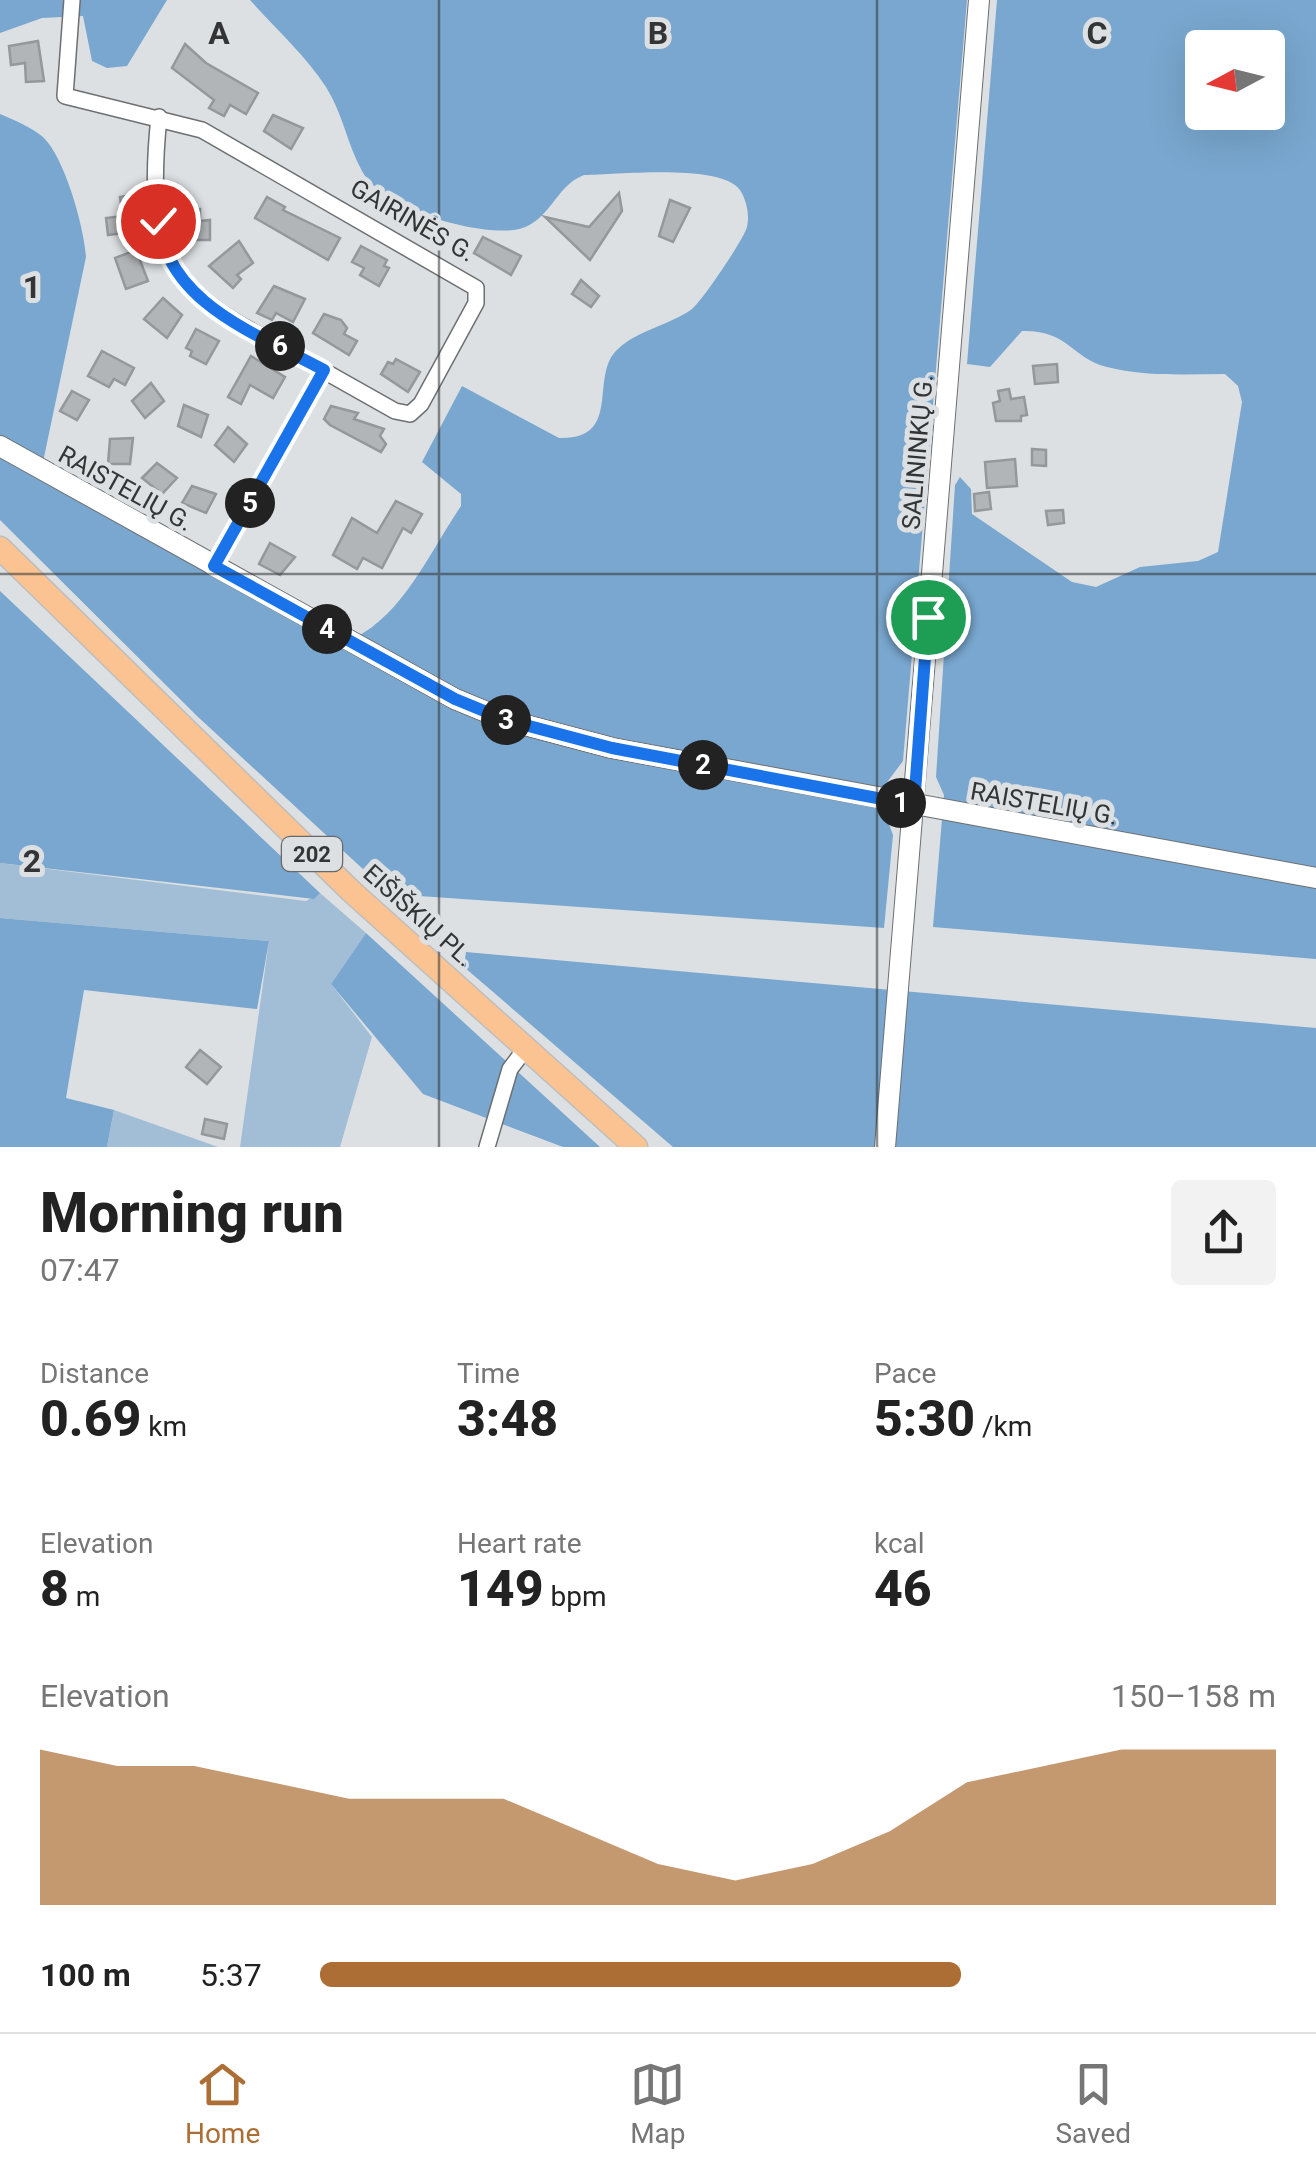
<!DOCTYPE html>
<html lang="en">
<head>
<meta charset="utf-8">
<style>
	body { margin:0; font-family:Roboto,sans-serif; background:#f2f2f2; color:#222; height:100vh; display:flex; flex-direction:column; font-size:38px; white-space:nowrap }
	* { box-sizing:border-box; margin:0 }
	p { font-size:32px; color:#767676 }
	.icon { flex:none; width:55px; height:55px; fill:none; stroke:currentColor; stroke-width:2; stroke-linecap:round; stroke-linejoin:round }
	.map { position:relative; height:1147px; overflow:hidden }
	.drawer { display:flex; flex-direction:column; background:#fff; flex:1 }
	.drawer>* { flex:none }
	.needle { width:65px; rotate:263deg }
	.controls { position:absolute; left:1185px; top:30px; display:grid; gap:20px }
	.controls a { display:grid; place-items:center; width:100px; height:100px; border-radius:10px; background:#fff; box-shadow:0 10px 40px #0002; font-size:50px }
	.pin { position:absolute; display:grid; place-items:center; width:85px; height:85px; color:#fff; margin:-42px; border:5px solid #fff; border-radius:50%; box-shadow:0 2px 10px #0007 }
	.km { position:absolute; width:50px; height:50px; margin:-25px; border-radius:50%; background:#222; color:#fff; font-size:28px; line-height:50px; text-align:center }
	.round { display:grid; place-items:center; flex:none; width:105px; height:105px; border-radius:10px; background:#f2f2f2 }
	.overview { display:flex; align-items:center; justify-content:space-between; height:170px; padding:0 40px }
	h1 { font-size:55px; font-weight:800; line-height:75px }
	.metrics { display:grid; grid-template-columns:repeat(3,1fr); gap:15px; height:170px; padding:10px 40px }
	.metrics div { display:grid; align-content:center }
	.metrics b { font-size:50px; font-weight:800 }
	.metrics small { font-size:28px; font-weight:400 }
	.metrics p { font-size:28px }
	.chart { height:280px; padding:20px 40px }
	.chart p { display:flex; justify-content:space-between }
	.chart svg { width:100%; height:180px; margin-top:10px; fill:#ad6e35; opacity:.7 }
	ul { padding:0 40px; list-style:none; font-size:32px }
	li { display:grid; grid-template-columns:160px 120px 1fr; align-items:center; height:75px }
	li i { height:25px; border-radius:12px; background:#ad6e35 }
	.tabs { display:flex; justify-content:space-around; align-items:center; height:140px; border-top:2px solid #e0e0e0; background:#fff; font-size:28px; color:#767676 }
	.tabs a { display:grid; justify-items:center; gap:5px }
	.tabs .selected { color:#ad6e35 }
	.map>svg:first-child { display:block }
	.green { fill:#a2bed7 }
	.forest { fill:#79a7cf; fill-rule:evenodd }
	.building { fill:#b2b5b7; stroke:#95989b; stroke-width:2.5 }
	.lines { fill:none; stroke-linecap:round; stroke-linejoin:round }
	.street-casing { stroke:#6d7072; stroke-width:18 }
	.secondary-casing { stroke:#6d7072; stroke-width:22 }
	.primary-casing { stroke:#bebebe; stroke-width:25 }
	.street { stroke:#fff; stroke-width:15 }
	.secondary { stroke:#fff; stroke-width:20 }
	.primary { stroke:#fac391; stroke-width:22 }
	.route-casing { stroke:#fff; stroke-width:20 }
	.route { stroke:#1a73e8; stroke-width:12 }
	.grid { fill:none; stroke:#333435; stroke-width:2.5; stroke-opacity:0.55 }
	.labels { text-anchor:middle; stroke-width:10; stroke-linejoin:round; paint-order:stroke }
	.shield { fill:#dce0e2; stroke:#666869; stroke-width:2.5 }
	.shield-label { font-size:22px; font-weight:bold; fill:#333435 }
	.street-label { font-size:25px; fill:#333435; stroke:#dce0e2 }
	.grid-label { font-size:32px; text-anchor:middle; font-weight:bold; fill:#333435; stroke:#dce0e2; stroke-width:10; stroke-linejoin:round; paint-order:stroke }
</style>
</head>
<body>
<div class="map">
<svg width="1316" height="1147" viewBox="0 0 1316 1147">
	<rect width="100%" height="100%" fill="#dce0e2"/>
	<g class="green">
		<polygon points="0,863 306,901 320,893 366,933 331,984 372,1037 340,1147 240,1147 269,941 0,918"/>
		<polygon points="114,1110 218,1147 107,1147"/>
	</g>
	<g class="forest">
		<polygon points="0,0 167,0 127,66 107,68 92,61 83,16 42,18 0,33"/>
		<path d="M 250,0 L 967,0 L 903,761 L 885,785 L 883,808 L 893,835 L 884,928 L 390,894 L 197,716 L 0,520 L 0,114 C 14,120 31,127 43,137 C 65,158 84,227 86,257 L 43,462 L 354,638 C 403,615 431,550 461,506 L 461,494 L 422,462 L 462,386 L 559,438 C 624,440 588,375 618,349 C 638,330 670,325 692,309 C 702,301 744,239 747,227 C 750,215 746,199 740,190 C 720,163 618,175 584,175 C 554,186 550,225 514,230 C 474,235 382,209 362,171 C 347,144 343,114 326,87 C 306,56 275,28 250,0 Z"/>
		<path d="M 997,0 L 1316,0 L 1316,959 L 933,927 L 944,795 L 936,777 L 955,485 L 960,477 L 971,489 L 972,514 L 1072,582 L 1096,587 L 1140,567 L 1198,561 L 1218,552 L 1242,402 L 1238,386 L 1225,374 C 1186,374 1145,377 1107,367 C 1071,358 1069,330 1022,331 L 990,367 L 967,364 ZM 1202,48 L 1268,48 L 1268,112 L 1202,112 Z"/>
		<polygon points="0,591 320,893 314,899 0,863"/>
		<polygon points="0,918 269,941 257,1009 84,990 66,1098 114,1110 107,1147 0,1147"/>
		<polygon points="366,933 600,1147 563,1147 423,1094 331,984"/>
		<polygon points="466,952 1316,1028 1316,1147 673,1147 464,967"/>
	</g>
	<g class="building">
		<polygon points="38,41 44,81 26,82 25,63 11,65 9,46"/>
		<polygon points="185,44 206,63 258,93 246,114 230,105 224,116 209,108 214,100 172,68"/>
		<polygon points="273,115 303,128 291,149 264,131"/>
		<polygon points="619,193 622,211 590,260 545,217 589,227"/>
		<polygon points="133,195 138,231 108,235 106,218 123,216 120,197"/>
		<polygon points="267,197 285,207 283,210 340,238 328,260 255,218"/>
		<polygon points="670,200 690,208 673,242 659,236"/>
		<polygon points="200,209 200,221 210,220 210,240 186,240 185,232 194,228 193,224 182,224 181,210"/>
		<polygon points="483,237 521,256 511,275 474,253"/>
		<polygon points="239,241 253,263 237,275 241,279 233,288 209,266"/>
		<polygon points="361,246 387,260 384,266 389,268 379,286 360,275 364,268 352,262"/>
		<polygon points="136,250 148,281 126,289 115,258"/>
		<polygon points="581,280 599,296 591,307 572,294"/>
		<polygon points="274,286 305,299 293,322 276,313 272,320 257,313"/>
		<polygon points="163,298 182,315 167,338 144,319"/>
		<polygon points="324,314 341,320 347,328 344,334 357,341 349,355 313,333"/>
		<polygon points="196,329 219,341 206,364 190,356 192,351 186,348"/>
		<polygon points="102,351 134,368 125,385 114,379 109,387 88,376"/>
		<polygon points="251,356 285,377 273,398 250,385 241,404 228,397"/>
		<polygon points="396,359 420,372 408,392 381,374 388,362 393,364"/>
		<polygon points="1057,364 1058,382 1035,384 1033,366"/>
		<polygon points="151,383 164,401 145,418 132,401"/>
		<polygon points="1009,389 1011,399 1024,397 1027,415 1021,416 1021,421 996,421 993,403 1000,401 998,391"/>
		<polygon points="72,391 89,400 77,420 60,411"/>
		<polygon points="184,405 208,415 201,437 178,426"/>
		<polygon points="331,406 358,413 354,419 384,429 380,436 386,444 381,452 330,425 324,419"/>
		<polygon points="228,427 247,444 234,462 215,445"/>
		<polygon points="133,438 130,464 108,464 110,439"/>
		<polygon points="1032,449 1046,450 1046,466 1032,465"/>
		<polygon points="1015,459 1017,486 987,488 985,462"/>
		<polygon points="157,463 177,478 162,494 142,478"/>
		<polygon points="192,486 216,494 206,513 182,503"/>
		<polygon points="989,492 991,509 975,511 974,494"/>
		<polygon points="396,501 422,514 411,533 403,528 382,568 363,558 357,569 333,555 352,518 377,533"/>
		<polygon points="1063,510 1064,523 1048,525 1046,511"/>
		<polygon points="270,543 295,557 280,575 259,564"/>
		<polygon points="200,1050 221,1067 207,1084 186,1067"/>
		<polygon points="205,1119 227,1124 224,1139 202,1134"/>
	</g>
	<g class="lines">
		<g class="street-casing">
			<g id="street">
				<polyline points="72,0 65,96 202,130 476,288 476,303 421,404 410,414 395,411 324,371 214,567"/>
				<path d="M 159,117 C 141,289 189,296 324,371"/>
				<polyline points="487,1147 510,1069 526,1048"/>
			</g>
		</g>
		<g class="secondary-casing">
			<g id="secondary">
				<polyline points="0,446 455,699 506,720 612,748 1316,878"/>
				<polyline points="885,1147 979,0"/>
			</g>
		</g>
		<g class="primary-casing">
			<polyline id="primary" points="0,548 351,891 636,1147"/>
		</g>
		<use href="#street" class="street"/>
		<use href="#secondary" class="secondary"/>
		<use href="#primary" class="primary"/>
	</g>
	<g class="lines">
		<g class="route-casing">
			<path id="route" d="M 158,221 C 169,305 258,334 324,370 L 214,566 L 455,699 L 506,720 L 612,748 L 914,805 L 928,617"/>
		</g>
		<use href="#route" class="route"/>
	</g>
	<path class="grid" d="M 439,0 L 439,1147M 877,0 L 877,1147M 0,574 L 1316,574"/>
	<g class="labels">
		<rect class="shield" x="282" y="837" width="60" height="34" rx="8"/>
		<g class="shield-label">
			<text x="312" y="862">202</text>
		</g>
		<g class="street-label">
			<text transform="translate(413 220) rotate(30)" y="9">GAIRINĖS G.</text>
			<text transform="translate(917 452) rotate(-85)" y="9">SALININKŲ G.</text>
			<text transform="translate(126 488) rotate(29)" y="9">RAISTELIŲ G.</text>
			<text transform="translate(1044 803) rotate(10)" y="9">RAISTELIŲ G.</text>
			<text transform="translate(419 915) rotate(42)" y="9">EIŠIŠKIŲ PL.</text>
		</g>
	</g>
	<g class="grid-label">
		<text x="219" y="44">A</text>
		<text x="658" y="44">B</text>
		<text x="1097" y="44">C</text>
		<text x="32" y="298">1</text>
		<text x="32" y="872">2</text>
	</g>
</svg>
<div class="controls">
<a><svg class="needle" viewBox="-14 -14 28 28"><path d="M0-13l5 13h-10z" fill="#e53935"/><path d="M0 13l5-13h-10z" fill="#767676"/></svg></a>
</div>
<div class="pin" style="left:928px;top:617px;background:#1e9e55"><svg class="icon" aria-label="arrive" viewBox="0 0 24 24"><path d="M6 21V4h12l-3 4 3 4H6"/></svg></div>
<div class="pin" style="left:158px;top:221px;background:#d93025"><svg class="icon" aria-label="check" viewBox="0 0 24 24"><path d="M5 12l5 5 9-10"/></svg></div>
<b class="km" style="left:901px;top:803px">1</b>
<b class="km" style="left:703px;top:765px">2</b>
<b class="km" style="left:506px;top:720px">3</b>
<b class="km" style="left:327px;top:629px">4</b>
<b class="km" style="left:250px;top:503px">5</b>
<b class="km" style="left:280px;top:346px">6</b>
</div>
<section class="drawer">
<div class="overview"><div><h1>Morning run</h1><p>07:47</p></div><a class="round"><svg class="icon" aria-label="share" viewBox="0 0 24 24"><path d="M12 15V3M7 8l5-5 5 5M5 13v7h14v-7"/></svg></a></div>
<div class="metrics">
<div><p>Distance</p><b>0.69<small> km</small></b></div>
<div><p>Time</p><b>3:48</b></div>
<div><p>Pace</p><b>5:30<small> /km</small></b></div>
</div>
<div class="metrics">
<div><p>Elevation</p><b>8<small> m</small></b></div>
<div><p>Heart rate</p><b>149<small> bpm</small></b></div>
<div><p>kcal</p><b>46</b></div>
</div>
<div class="chart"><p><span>Elevation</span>150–158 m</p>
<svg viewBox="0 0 160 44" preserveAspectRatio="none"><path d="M0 44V6L10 10L20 10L30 14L40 18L50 18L60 18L70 26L80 34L90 38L100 34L110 26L120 14L130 10L140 6L150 6L160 6V44z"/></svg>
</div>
<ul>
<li><b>100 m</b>5:37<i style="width:67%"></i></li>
</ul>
</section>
<nav class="tabs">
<a class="selected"><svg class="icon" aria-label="home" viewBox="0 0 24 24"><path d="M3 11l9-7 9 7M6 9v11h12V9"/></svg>Home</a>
<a><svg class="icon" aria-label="map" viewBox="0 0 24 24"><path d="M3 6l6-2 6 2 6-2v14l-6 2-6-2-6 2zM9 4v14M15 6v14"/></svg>Map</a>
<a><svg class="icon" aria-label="saved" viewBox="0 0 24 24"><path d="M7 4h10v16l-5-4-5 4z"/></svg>Saved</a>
</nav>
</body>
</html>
